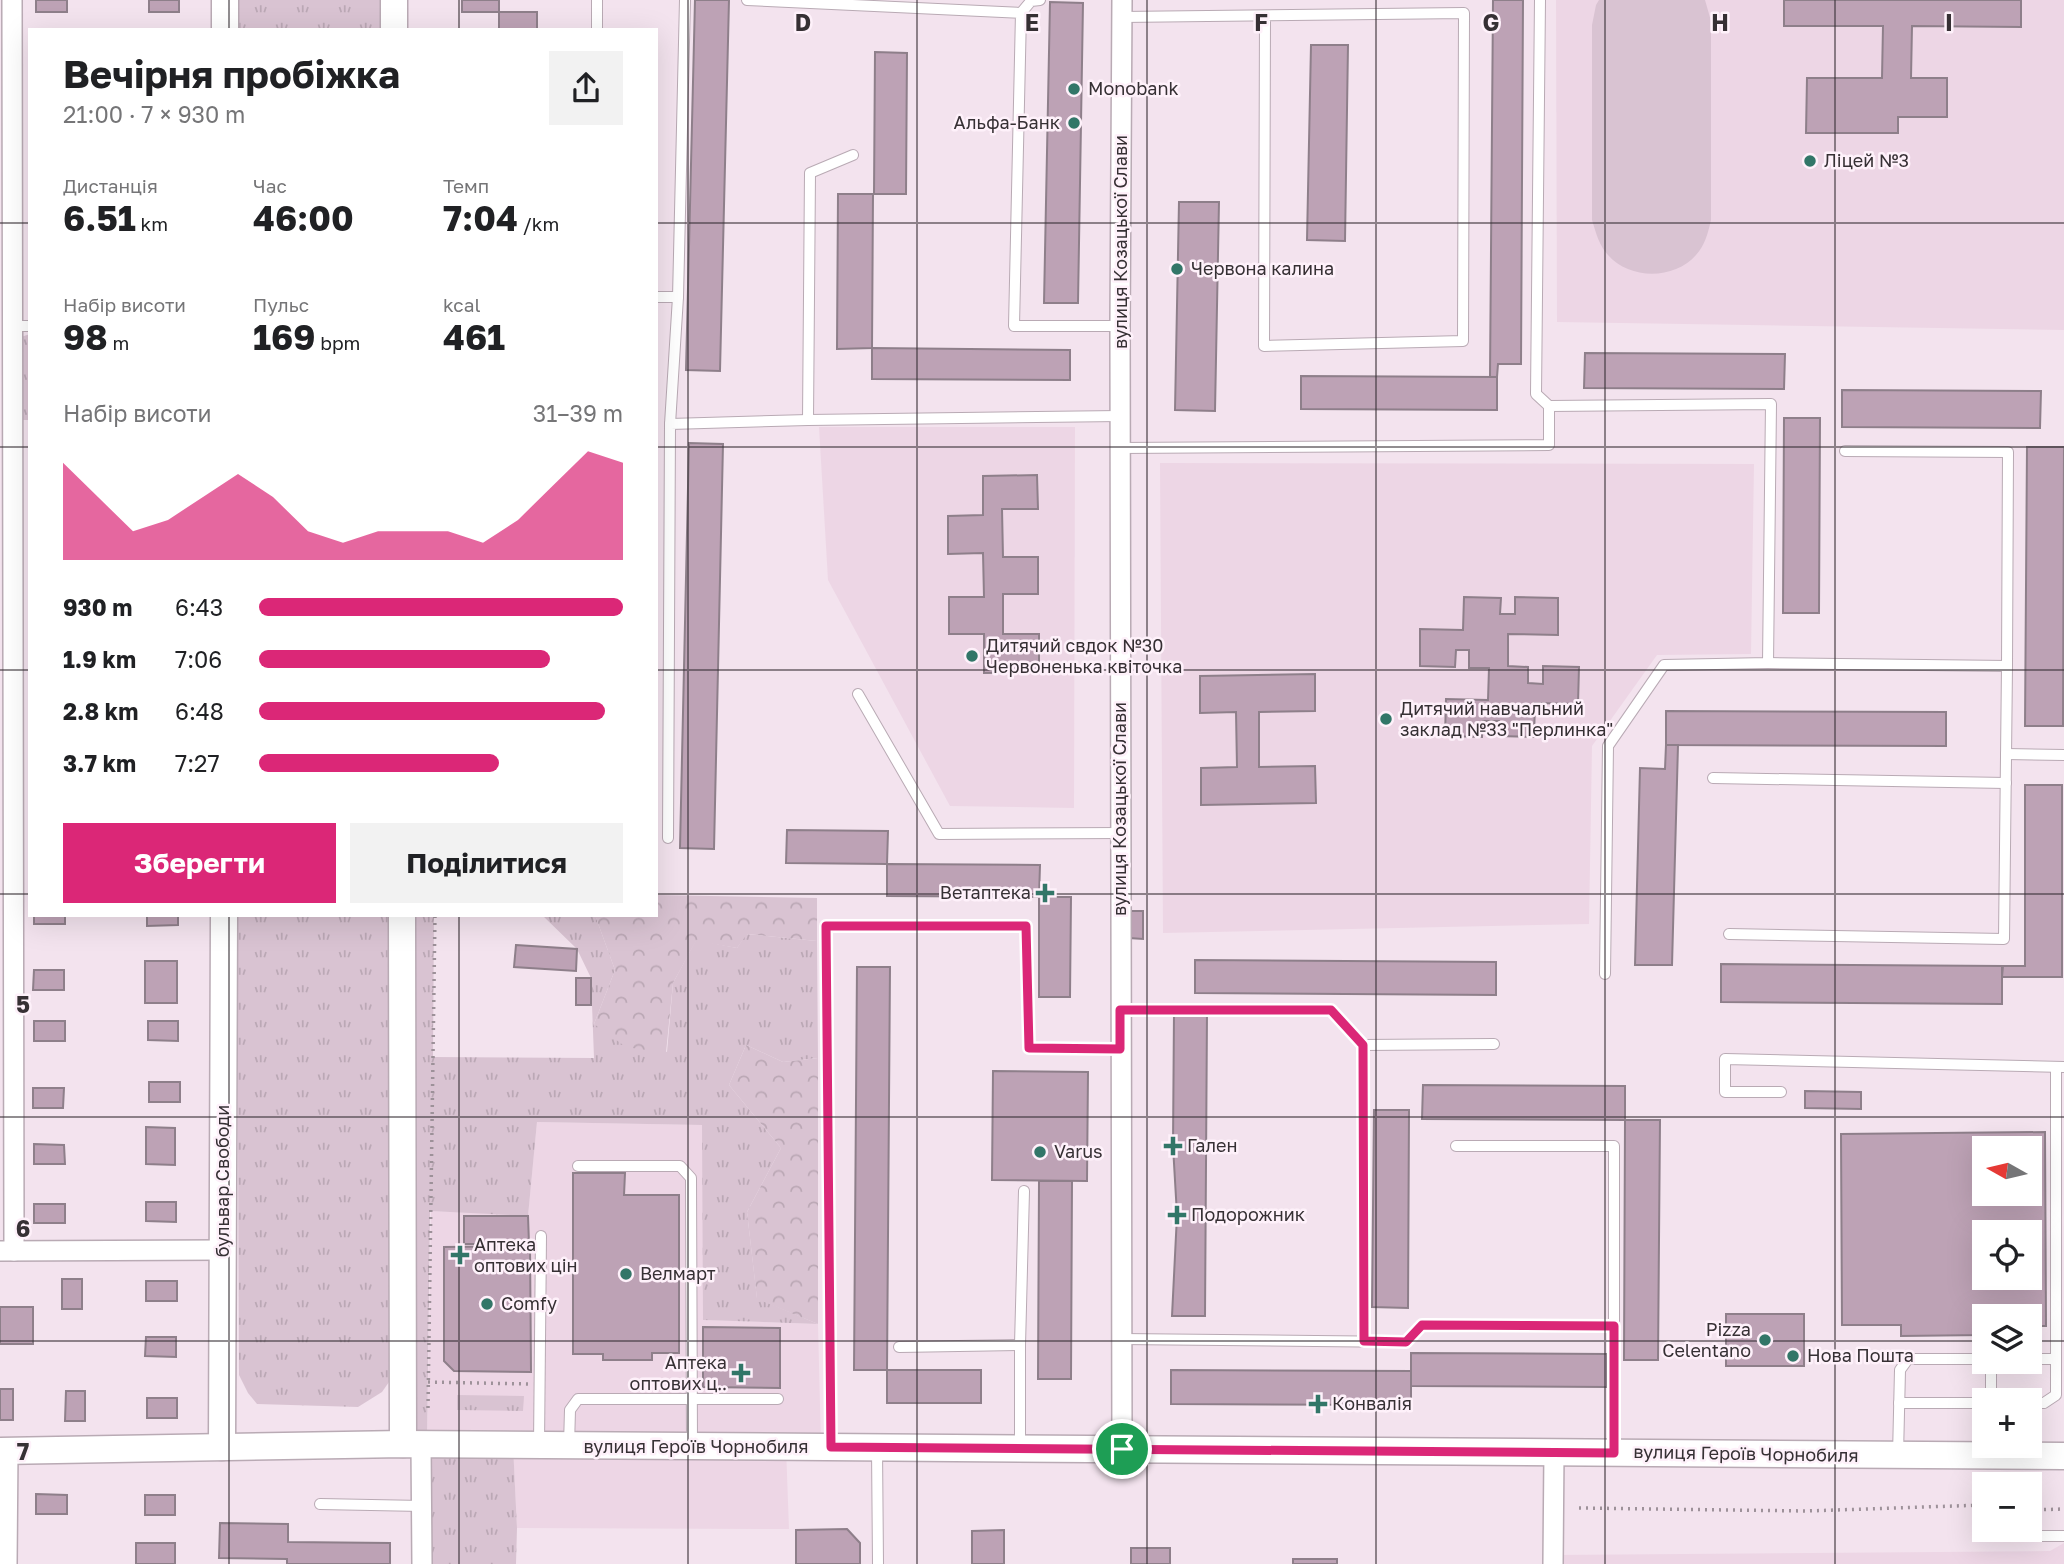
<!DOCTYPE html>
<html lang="uk">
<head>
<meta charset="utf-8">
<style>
	body { margin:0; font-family:"Golos Text",sans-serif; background:#f2f2f2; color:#202124; height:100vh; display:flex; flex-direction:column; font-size:26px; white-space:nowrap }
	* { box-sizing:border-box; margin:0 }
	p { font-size:23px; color:#757577 }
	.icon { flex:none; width:38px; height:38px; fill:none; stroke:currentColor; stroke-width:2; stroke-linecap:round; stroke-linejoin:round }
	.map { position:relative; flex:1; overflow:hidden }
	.sheet { position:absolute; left:28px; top:28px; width:630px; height:889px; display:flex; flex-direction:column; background:#fff; border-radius:0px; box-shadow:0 7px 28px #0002 }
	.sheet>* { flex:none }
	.needle { width:46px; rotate:278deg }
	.controls { position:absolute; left:1972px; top:1136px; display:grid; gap:14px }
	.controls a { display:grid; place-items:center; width:70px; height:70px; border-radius:0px; background:#fff; box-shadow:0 7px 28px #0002; font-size:35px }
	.pin { position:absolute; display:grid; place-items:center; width:60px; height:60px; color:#fff; margin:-30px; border:4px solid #fff; border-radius:50%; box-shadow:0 2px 7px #0007 }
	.round { display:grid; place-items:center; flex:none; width:74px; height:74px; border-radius:0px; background:#f2f2f2 }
	.summary { display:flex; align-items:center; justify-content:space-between; height:119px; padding:0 35px }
	h1 { font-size:38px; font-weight:700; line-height:52px }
	.figures { display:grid; grid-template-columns:repeat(3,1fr); gap:10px; height:119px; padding:7px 35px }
	.figures div { display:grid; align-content:center }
	.figures b { font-size:35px; font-weight:700 }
	.figures small { font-size:19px; font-weight:400 }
	.figures p { font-size:19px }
	.chart { height:196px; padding:14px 35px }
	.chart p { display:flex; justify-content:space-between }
	.chart svg { width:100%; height:126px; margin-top:7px; fill:#db2777; opacity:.7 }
	.primary-button { display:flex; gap:14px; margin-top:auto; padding:14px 35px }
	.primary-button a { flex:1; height:80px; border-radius:0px; background:#db2777; color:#fff; font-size:28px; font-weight:700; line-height:80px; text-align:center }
	.primary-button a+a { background:#f2f2f2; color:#202124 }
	ul { padding:0 35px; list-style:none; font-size:23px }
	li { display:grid; grid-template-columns:112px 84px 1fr; align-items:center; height:52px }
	li i { height:18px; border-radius:9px; background:#db2777 }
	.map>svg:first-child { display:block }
	.built { fill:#edd6e5 }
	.grass { fill:url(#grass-tufts) }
	.forest { fill:url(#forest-crowns) }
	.pitch { fill:#d9c3d2 }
	.building { fill:#bda2b5; stroke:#8e7f8a; stroke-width:2; fill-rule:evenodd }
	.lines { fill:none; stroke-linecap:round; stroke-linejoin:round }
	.lane-casing { stroke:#b9aab4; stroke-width:12 }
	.street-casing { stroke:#b9aab4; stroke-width:22 }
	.secondary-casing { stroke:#b9aab4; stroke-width:29 }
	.path { stroke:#9d9199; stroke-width:3.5; stroke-dasharray:2 5; stroke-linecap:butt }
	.lane { stroke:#fff; stroke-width:10 }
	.street { stroke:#fff; stroke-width:19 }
	.secondary { stroke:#fff; stroke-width:26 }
	.route-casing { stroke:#fff; stroke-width:14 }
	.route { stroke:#db2777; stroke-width:9 }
	.grid { fill:none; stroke:#363034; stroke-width:2; stroke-opacity:0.55 }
	.poi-dot { fill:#327668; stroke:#fef1fa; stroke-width:2.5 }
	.labels { text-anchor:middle; stroke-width:5; stroke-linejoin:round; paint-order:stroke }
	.poi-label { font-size:18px; fill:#363034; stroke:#fef1fa; text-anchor:start }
	.street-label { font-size:18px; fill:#363034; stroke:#fef1fa }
	.grid-label { font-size:23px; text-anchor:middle; font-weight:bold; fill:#363034; stroke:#fef1fa; stroke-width:5; stroke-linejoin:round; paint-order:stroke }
</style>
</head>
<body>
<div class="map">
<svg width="2064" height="1564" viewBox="0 0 2064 1564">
	<defs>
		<pattern id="grass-tufts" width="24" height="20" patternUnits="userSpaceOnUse" patternTransform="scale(1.75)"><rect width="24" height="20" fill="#d9c3d2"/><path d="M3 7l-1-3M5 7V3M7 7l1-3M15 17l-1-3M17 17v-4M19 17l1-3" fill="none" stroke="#bba8b5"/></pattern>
		<pattern id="forest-crowns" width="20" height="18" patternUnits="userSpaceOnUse" patternTransform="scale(1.75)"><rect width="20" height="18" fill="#d9c3d2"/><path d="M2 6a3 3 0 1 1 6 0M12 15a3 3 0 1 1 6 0" fill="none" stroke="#bba8b5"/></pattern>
	</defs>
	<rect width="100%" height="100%" fill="#f3e3ee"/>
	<g class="built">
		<polygon points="1556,0 2064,0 2064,330 1557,322"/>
		<polygon points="819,427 1075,427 1074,808 950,806 828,580"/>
		<polygon points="1160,463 1754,464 1751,654 1657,655 1592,746 1589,924 1163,933"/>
		<polygon points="537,1122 703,1125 703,1320 818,1324 821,1447 786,1447 789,1529 517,1528 513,1446 427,1445 431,1211 528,1215"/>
		<polygon points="2064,1543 2064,1564 1554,1564 1554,1555 2050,1551"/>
	</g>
	<g class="grass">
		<rect x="233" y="0" width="150" height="30"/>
		<polygon points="30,334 30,420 16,420 21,337"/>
		<polygon points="237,915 390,915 393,1367 389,1382 382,1392 358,1407 257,1404 248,1393 239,1375"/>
		<polygon points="403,915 434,915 433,1057 594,1058 591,978 577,949 542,915 595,915 615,970 594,1024 667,1052 673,983 696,940 737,948 746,934 817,941 818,1058 783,1062 746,1045 729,1085 781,1148 747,1212 757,1298 818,1324 703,1320 702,1125 537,1122 528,1216 430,1211 427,1445 513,1445 517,1528 516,1564 427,1564 427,1445 403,1444"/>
		<polygon points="457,1395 524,1396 523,1411 457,1410"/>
	</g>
	<g class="forest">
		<polygon points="656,895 817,898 817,941 747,934 737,948 696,941 673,983 666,1053 626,1047 594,1024 615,970 595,915 656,915"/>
		<polygon points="746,1045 783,1062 818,1058 818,1324 757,1299 747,1212 781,1148 729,1085"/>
	</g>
	<path class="pitch" d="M 1599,0 L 1705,0 L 1711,21 L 1711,220 C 1708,233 1705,245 1696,255 C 1674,280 1630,280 1608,255 C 1599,245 1596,233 1592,220 L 1592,25 L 1596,5 Z"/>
	<g class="building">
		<rect x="36" y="0" width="31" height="12"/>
		<rect x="149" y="0" width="30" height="12"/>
		<rect x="462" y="0" width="37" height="12"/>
		<polygon points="695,0 729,0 720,371 686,370"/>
		<polygon points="1493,0 1523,0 1521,364 1498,364 1497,377 1490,377"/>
		<polygon points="1784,0 2021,0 2021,27 1912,26 1911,78 1947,78 1947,117 1898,117 1898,133 1806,133 1807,78 1882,78 1883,26 1784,26"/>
		<polygon points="1050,2 1083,3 1078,303 1044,303"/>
		<rect x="499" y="12" width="38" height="18"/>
		<polygon points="1311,45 1348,45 1345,241 1307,240"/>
		<polygon points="875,52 907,53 906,194 874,194"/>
		<polygon points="838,194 873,194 872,348 837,349"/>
		<polygon points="1179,202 1219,202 1215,411 1175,410"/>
		<polygon points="872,348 1070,350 1070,380 872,379"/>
		<polygon points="1585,353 1785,354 1784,389 1584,388"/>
		<polygon points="1301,376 1497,377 1497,410 1301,409"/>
		<polygon points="1842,390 2041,391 2040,428 1842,427"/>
		<polygon points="1784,418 1820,418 1819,613 1783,613"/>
		<polygon points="689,443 723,444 714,849 680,848"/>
		<polygon points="2027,447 2064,447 2063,726 2025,726"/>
		<polygon points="1037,475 1038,509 1002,509 1003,557 1038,557 1038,594 1003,594 1003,634 1039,634 1039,672 984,673 984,634 949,634 949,597 984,597 983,553 948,554 948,516 983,515 983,476"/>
		<polygon points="1464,597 1501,598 1500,614 1515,614 1515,597 1558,598 1558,635 1508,634 1508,666 1528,667 1528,683 1543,684 1543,666 1579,667 1578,704 1535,703 1534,737 1499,736 1499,721 1483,721 1482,737 1445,736 1446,699 1488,700 1489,668 1469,668 1469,650 1456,650 1455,667 1420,666 1420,629 1463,630"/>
		<polygon points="1315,674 1315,711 1259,712 1259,767 1315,766 1316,803 1201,805 1201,768 1237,767 1236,712 1200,713 1200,676"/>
		<polygon points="1666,711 1946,712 1946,746 1666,745"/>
		<polygon points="1666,745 1678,745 1672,965 1635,965 1640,768 1665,769"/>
		<polygon points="2025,785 2062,785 2062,977 2002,977 2003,966 2025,966"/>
		<polygon points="787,830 888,831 887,864 786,863"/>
		<polygon points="887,864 1040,865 1039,897 887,896"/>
		<polygon points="1039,897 1071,897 1070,997 1039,997"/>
		<polygon points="1129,911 1143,911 1143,939 1129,938"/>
		<rect x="34" y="915" width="31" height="9"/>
		<polygon points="147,915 178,915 178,925 147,926"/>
		<polygon points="516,945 577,949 576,971 514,967"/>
		<polygon points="1195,960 1496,962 1496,995 1195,993"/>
		<rect x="145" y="961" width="32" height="42"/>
		<polygon points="1721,964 2002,966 2002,1004 1721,1002"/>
		<polygon points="857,967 890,967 887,1370 854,1370"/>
		<polygon points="34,970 64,970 64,990 33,990"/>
		<rect x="576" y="978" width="15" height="27"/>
		<polygon points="1174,1012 1207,1012 1205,1316 1172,1316 1177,1215 1173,1146"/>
		<rect x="34" y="1021" width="31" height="20"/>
		<polygon points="148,1021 178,1021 178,1041 148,1040"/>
		<polygon points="993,1071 1088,1072 1087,1181 992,1180"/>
		<rect x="149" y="1082" width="31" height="20"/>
		<polygon points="1423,1085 1625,1086 1625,1120 1422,1119"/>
		<polygon points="33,1088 64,1088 63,1108 33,1108"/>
		<polygon points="1805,1091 1861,1092 1861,1109 1805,1108"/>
		<polygon points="1374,1110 1409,1110 1408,1308 1372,1307"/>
		<polygon points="1625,1120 1660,1120 1658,1360 1624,1360"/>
		<polygon points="146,1127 175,1128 175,1165 146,1164"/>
		<path d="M 2045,1132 L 2046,1326 L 2030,1326 L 2030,1316 L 1984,1316 L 1984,1335 L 1901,1336 L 1901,1325 L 1842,1325 L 1841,1134 ZM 1984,1148 L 2030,1148 L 2030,1194 L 1984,1194 ZM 1984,1232 L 2030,1232 L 2030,1278 L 1984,1278 Z"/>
		<polygon points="34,1144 64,1145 65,1164 34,1164"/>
		<polygon points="573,1173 625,1173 624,1195 679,1195 679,1353 652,1353 652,1360 603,1360 603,1354 573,1354"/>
		<polygon points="1039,1181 1072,1181 1071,1379 1038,1379"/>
		<polygon points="146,1202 176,1202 176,1222 146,1221"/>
		<rect x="34" y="1204" width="31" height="19"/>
		<polygon points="464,1216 528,1216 529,1244 464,1244"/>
		<polygon points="530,1246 531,1372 454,1371 444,1361 444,1247"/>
		<rect x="62" y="1279" width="20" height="30"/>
		<rect x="146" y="1281" width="31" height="20"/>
		<rect x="0" y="1307" width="33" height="37"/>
		<rect x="1726" y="1314" width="78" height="52"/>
		<polygon points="703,1327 780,1328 780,1388 703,1387"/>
		<polygon points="146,1337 176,1337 176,1357 145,1356"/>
		<polygon points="1411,1353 1607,1354 1607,1387 1411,1386"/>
		<rect x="887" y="1370" width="94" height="33"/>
		<polygon points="1171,1370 1411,1371 1411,1405 1171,1404"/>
		<rect x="0" y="1389" width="13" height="31"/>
		<polygon points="66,1391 85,1391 85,1421 65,1421"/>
		<rect x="147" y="1398" width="30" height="20"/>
		<polygon points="1981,1487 1984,1487 1984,1501 1979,1501"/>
		<polygon points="36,1494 67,1495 67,1514 36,1514"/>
		<rect x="145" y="1495" width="30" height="20"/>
		<polygon points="220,1523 288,1524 288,1542 390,1543 390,1564 287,1564 287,1559 219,1558"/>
		<polygon points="847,1529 860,1543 860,1564 796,1564 796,1530"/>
		<polygon points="1004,1530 1004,1564 972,1564 972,1531"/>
		<rect x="136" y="1543" width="39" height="21"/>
		<rect x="1131" y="1548" width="39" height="16"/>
		<rect x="1293" y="1559" width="44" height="5"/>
	</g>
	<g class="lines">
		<g class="lane-casing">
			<g id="lane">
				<polyline points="747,0 1021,13 1014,326 1120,326"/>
				<polyline points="1540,0 1536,394 1549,406"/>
				<polyline points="1021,13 1031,1 1040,0"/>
				<polyline points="1122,17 1464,13 1463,341 1264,346 1265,16"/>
				<polyline points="597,30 597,0"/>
				<polyline points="656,297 678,297 670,424"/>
				<polyline points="678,297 685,0"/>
				<polyline points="12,326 30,326"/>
				<polyline points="808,420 810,173 853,155"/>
				<polyline points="1121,448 1549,445 1549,406 1771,404 1768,663 1664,665 1608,746 1605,974"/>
				<polyline points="1768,663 2007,666 2008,452 1845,451"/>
				<polyline points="858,694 939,834 1120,833"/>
				<polyline points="2006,754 2064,755"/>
				<polyline points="1713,778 2006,783"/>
				<polyline points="668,838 670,424 808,420 1120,416"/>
				<polyline points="1729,934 2004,939 2007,666"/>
				<polyline points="1120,1010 1331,1010 1363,1045 1364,1341"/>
				<polyline points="1363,1045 1494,1044"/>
				<polyline points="1781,1092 1725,1092 1725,1059 2064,1067"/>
				<polyline points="578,1166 680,1166 691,1178 692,1446"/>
				<polyline points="1121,1339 1406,1342 1422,1325 1614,1326 1614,1146 1456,1146"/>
				<polyline points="899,1347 1020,1345"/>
				<polyline points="2030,1359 2056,1359"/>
				<polyline points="1991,1362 1991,1400"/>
				<polyline points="1899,1403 1984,1403"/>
				<polyline points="2030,1403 2044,1403 2056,1395 2056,1067"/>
				<polyline points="831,1444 826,926 1026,927 1029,1048 1120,1049"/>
				<polyline points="539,1445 541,1236"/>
				<polyline points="569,1445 570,1410 578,1399 778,1399"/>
				<polyline points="877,1448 878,1564"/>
				<polyline points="1020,1448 1020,1345 1024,1191"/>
				<polyline points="1614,1452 1614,1326"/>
				<polyline points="1898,1455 1900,1370 1908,1359 1984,1359"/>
				<polyline points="320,1504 422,1506"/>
				<polyline points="2010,1536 2064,1536"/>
			</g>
		</g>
		<g class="street-casing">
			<g id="street">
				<polyline points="12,0 14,1251"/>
				<polyline points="0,1251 222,1250"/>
				<polyline points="421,1445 422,1564"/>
				<polyline points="1122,1449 1120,326 1122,0"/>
				<polyline points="7,1564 8,1451"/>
				<polyline points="1553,1564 1554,1452"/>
			</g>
		</g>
		<g class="secondary-casing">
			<g id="secondary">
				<polyline points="225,0 225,30"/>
				<polyline points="394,0 394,30"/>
				<polyline points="402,915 403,1444"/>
				<polyline points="222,1447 224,915"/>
				<polyline points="0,1451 403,1444 2064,1456"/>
			</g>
		</g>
		<g class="path">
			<polyline points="428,1382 528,1384"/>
			<polyline points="428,1408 435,915"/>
			<polyline points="1579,1508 1806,1511 1984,1505"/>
			<polyline points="2030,1510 2064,1509"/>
		</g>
		<use href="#lane" class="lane"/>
		<use href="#street" class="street"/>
		<use href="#secondary" class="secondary"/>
	</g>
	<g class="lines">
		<g class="route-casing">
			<polygon id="route" points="826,926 1026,926 1029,1048 1120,1049 1120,1010 1331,1010 1363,1045 1364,1341 1406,1342 1422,1325 1614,1326 1614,1453 831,1447"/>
		</g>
		<use href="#route" class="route"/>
	</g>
	<path class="grid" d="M 229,0 L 229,30M 459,0 L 459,30M 688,0 L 688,1564M 917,0 L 917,1564M 1147,0 L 1147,1564M 1376,0 L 1376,1564M 1605,0 L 1605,1564M 1835,0 L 1835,1564M 0,223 L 30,223M 656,223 L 2064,223M 0,447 L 30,447M 656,447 L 2064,447M 0,670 L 30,670M 656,670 L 2064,670M 0,894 L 30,894M 656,894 L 2064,894M 229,915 L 229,1564M 459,915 L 459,1564M 0,1117 L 2064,1117M 0,1341 L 1984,1341M 2030,1341 L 2064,1341"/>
	<g class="poi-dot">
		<circle cx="1074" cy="89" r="7"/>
		<circle cx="1074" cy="123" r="7"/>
		<circle cx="1810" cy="161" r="7"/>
		<circle cx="1177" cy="269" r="7"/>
		<circle cx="972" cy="656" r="7"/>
		<circle cx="1386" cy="719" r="7"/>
		<path d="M1041.5 882.5h7v7h7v7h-7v7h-7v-7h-7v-7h7z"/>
		<path d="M1169.5 1135.5h7v7h7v7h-7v7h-7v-7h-7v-7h7z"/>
		<circle cx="1040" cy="1152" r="7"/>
		<path d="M1173.5 1204.5h7v7h7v7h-7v7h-7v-7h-7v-7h7z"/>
		<path d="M456.5 1244.5h7v7h7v7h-7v7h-7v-7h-7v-7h7z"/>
		<circle cx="626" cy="1274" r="7"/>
		<circle cx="487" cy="1304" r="7"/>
		<circle cx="1765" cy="1340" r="7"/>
		<circle cx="1793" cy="1356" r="7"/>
		<path d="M737.5 1362.5h7v7h7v7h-7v7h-7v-7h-7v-7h7z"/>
		<path d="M1314.5 1393.5h7v7h7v7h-7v7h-7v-7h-7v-7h7z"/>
	</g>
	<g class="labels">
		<g class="poi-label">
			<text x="1088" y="95">Monobank</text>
			<text x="1060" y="129" text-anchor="end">Альфа-Банк</text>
			<text x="1824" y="167">Ліцей №3</text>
			<text x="1191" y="275">Червона калина</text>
			<text x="986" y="652">Дитячий свдок №30<tspan x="986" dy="21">Червоненька квіточка</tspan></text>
			<text x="1400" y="715">Дитячий навчальний<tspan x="1400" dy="21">заклад №33 "Перлинка"</tspan></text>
			<text x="1031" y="899" text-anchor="end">Ветаптека</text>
			<text x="1187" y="1152">Гален</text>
			<text x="1054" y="1158">Varus</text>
			<text x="1191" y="1221">Подорожник</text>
			<text x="474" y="1251">Аптека<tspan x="474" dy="21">оптових цін</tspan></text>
			<text x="640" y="1280">Велмарт</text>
			<text x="501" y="1310">Comfy</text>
			<text x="1751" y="1336" text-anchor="end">Pizza<tspan x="1751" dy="21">Celentano</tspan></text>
			<text x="1807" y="1362">Нова Пошта</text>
			<text x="727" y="1369" text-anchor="end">Аптека<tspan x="727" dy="21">оптових ц‥</tspan></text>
			<text x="1332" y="1410">Конвалія</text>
		</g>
		<g class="street-label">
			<text transform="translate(1121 242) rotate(-90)" y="6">вулиця Козацької Слави</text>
			<text transform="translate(1120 809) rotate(-90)" y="6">вулиця Козацької Слави</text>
			<text transform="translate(223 1181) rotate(-90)" y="6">бульвар Свободи</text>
			<text x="696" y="1453">вулиця Героїв Чорнобиля</text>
			<text transform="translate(1746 1454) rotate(1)" y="6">вулиця Героїв Чорнобиля</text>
		</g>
	</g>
	<g class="grid-label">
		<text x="803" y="31">D</text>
		<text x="1032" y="31">E</text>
		<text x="1261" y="31">F</text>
		<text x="1491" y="31">G</text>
		<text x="1720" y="31">H</text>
		<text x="1949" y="31">I</text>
		<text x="23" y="1013">5</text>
		<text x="23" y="1237">6</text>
		<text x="23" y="1460">7</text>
	</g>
</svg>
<div class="controls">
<a><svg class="needle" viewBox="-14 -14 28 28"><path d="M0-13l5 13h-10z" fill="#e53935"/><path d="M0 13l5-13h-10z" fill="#757577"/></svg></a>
<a><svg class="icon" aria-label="locate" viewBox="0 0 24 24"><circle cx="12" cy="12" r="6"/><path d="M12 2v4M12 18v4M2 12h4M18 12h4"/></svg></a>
<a><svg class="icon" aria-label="layers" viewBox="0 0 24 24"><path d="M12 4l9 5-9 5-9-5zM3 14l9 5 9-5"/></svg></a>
<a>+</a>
<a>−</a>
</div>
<div class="pin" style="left:1122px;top:1449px;background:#1e9e55"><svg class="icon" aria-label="arrive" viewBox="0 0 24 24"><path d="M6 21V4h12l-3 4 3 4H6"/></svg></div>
<section class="sheet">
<div class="summary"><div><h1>Вечірня пробіжка</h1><p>21:00 · 7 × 930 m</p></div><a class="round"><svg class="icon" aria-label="share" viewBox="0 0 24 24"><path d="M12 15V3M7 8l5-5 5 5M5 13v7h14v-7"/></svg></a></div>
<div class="figures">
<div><p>Дистанція</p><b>6.51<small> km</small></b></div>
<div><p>Час</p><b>46:00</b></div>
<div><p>Темп</p><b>7:04<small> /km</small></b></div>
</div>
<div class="figures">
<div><p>Набір висоти</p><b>98<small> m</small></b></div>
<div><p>Пульс</p><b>169<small> bpm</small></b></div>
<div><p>kcal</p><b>461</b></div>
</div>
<div class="chart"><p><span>Набір висоти</span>31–39 m</p>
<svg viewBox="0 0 160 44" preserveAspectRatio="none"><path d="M0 44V10L10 22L20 34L30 30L40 22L50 14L60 22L70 34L80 38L90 34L100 34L110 34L120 38L130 30L140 18L150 6L160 10V44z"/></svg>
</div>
<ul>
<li><b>930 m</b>6:43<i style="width:100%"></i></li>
<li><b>1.9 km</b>7:06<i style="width:80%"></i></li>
<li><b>2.8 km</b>6:48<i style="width:95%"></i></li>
<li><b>3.7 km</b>7:27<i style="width:66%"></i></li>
</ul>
<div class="primary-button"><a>Зберегти</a><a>Поділитися</a></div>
</section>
</div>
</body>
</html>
